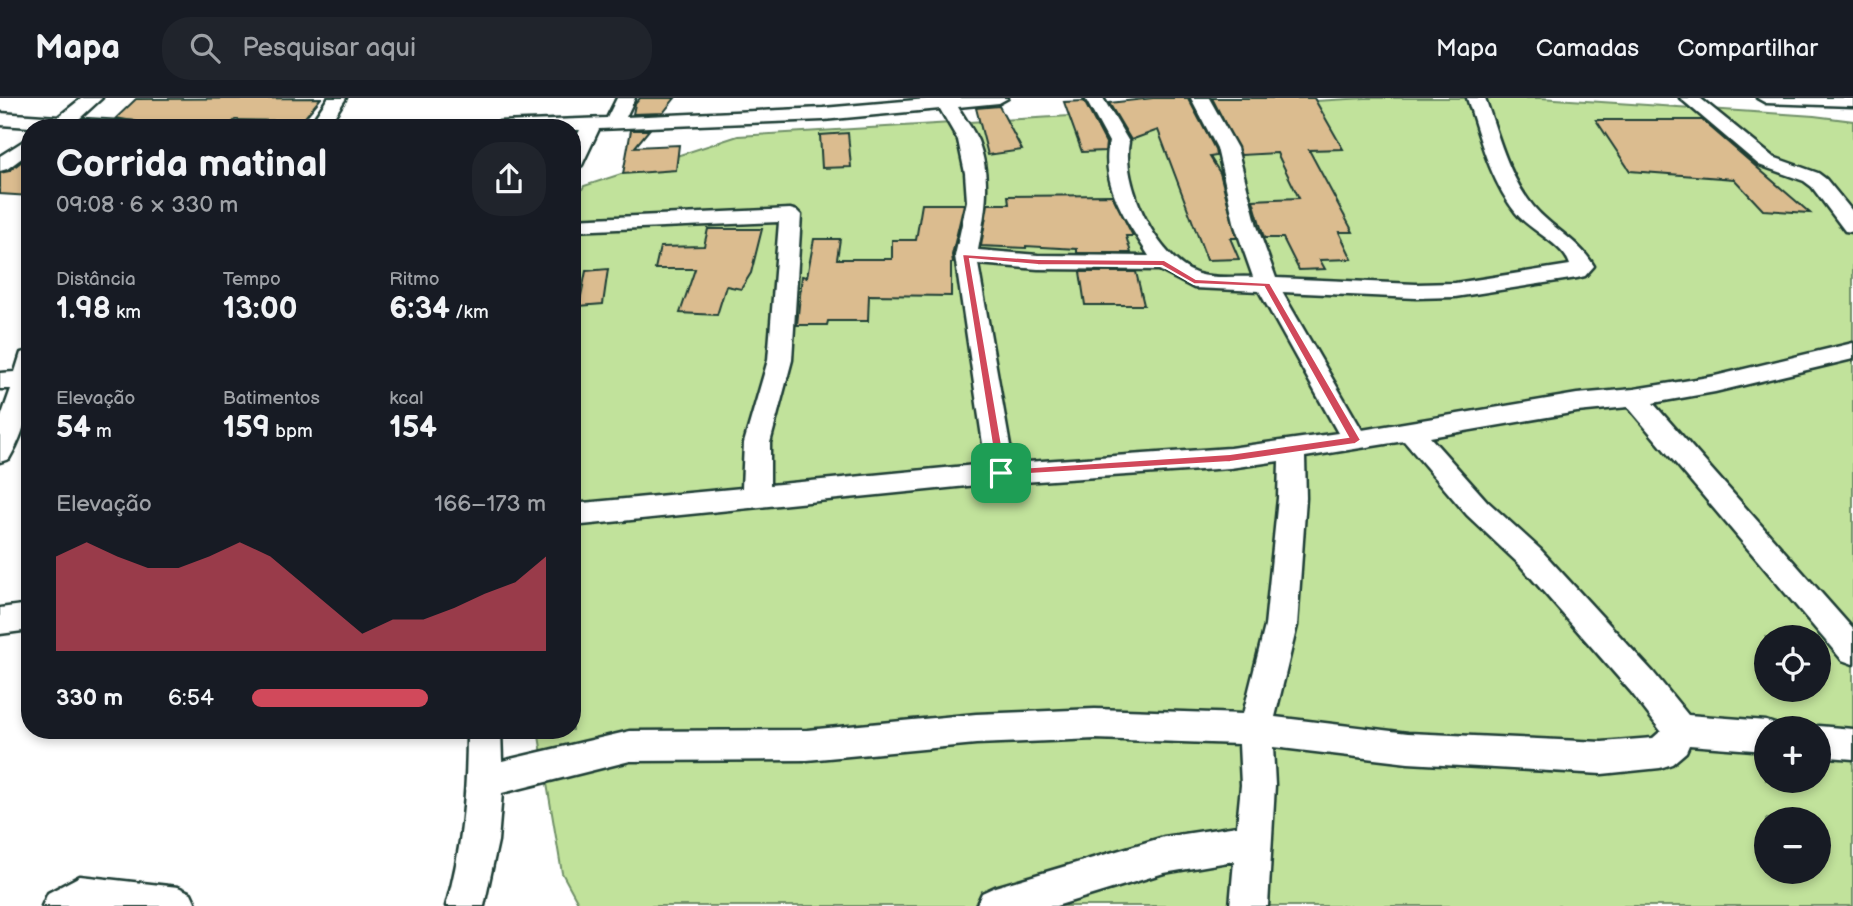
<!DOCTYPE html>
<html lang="pt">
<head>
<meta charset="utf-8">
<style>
	body { margin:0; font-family:"Balsamiq Sans",sans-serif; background:#20242c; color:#f1f3f6; height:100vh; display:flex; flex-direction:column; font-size:26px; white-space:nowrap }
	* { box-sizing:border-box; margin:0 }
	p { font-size:23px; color:#9ea1a6 }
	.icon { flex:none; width:38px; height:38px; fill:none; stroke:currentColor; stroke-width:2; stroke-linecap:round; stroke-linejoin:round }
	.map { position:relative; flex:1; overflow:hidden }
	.details { position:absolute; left:21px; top:21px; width:560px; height:620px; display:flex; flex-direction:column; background:#171b24; border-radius:28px; box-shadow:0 4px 10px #0003 }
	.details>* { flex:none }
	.buttons { position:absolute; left:1754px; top:527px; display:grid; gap:14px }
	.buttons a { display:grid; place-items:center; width:77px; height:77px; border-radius:50%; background:#171b24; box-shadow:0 4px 10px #0003; font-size:35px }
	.pin { position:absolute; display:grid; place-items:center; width:60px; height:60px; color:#fff; margin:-30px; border-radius:14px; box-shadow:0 4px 10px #0006 }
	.round { display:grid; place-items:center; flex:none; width:74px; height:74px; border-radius:28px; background:#20242c }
	.summary { display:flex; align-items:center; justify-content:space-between; height:119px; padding:0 35px }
	h1 { font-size:38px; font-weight:700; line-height:52px }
	.figures { display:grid; grid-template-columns:repeat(3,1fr); gap:10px; height:119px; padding:7px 35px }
	.figures div { display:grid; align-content:center }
	.figures b { font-size:30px; font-weight:700 }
	.figures small { font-size:19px; font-weight:400 }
	.figures p { font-size:19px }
	.chart { height:196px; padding:14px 35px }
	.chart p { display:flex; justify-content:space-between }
	.chart svg { width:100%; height:126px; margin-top:7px; fill:#d1495b; opacity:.7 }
	ul { padding:0 35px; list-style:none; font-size:23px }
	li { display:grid; grid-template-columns:112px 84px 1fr; align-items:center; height:52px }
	li i { height:18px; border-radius:9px; background:#d1495b }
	header { display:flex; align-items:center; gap:42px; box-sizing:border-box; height:98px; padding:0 35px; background:#171b24; border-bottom:2px solid #363941 }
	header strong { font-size:33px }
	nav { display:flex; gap:38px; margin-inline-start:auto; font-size:24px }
	.search { width:490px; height:63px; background:#20242c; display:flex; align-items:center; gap:18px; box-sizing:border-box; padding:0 24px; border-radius:28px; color:#9ea1a6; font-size:26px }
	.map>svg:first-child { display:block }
	.green { fill:#c1e29b; stroke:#709068; stroke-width:2; fill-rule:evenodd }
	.building { fill:#dbbc8f; stroke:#1f3d34; stroke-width:2 }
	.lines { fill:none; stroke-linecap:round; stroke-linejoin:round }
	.street-casing { stroke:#1f3d34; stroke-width:5 }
	.street { fill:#fff; fill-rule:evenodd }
	.route { fill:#d1495b; stroke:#fff; stroke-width:2; fill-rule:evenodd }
</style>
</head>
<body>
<header>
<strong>Mapa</strong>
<div class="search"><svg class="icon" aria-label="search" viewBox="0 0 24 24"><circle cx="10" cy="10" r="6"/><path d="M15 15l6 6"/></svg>Pesquisar aqui</div>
<nav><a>Mapa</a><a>Camadas</a><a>Compartilhar</a></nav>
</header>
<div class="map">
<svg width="1853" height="808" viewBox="0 0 1853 808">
	<rect width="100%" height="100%" fill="#fff"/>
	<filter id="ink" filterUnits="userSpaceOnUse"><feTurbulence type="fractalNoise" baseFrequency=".0143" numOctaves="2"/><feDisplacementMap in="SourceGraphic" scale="14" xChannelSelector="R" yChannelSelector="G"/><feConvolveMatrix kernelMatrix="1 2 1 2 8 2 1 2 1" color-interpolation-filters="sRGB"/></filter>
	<g filter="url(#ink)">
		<path class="green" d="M 1365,0 L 1540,0 L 1814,18 L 1853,23 L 1853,808 L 580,808 L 562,775 L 538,632 L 572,632 L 572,108 L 584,88 L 738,38 ZM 1766,539 L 1818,539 L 1818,592 L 1766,592 ZM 1766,630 L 1818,630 L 1818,682 L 1766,682 ZM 1766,721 L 1818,721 L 1818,774 L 1766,774 Z"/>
		<g class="building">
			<polygon points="321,0 302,23 235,22 230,27 167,27 169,24 138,24 116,20 136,1"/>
			<polygon points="640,0 675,0 663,15 633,16 635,6"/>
			<polygon points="1153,0 1188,0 1215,51 1216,58 1210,59 1220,75 1237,140 1230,140 1239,161 1207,162 1158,32 1131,42 1109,5"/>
			<polygon points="1212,0 1314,0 1343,51 1309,52 1353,134 1339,134 1352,161 1320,162 1325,171 1299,172 1283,140 1264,140 1253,102 1299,100 1277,55 1241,57"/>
			<polygon points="1084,3 1106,45 1105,53 1082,54 1064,4"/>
			<polygon points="999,8 1022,52 988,57 976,10"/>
			<polygon points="1596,22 1702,22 1810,115 1763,112 1734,81 1630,73"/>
			<polygon points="631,32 649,32 635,49 679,47 676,72 623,76"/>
			<polygon points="848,35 851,69 822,70 820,37"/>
			<polygon points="30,57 30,98 0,96 0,75 9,73"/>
			<polygon points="1112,97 1133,138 1126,138 1131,155 1077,155 1077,151 1026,148 1026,150 981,148 988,106 1009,106 1008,98"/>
			<polygon points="922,106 964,106 952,157 953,165 951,165 951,198 869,197 868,223 828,223 827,227 797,227 802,178 807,179 814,141 840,141 837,161 892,161 892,142 916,142"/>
			<polygon points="708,131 762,131 751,175 741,191 726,188 717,217 680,215 695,171 655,171 660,149 704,148"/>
			<polygon points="608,171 603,206 579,208 586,173"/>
			<polygon points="1080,174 1136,174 1144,207 1085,207"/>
		</g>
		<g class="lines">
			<g class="street-casing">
				<g id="street">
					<polygon points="82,0 102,0 79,21 133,24 142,30 46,30 0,27 0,15 58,19"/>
					<polygon points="328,0 346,0 327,30 308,30"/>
					<path d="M 617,0 L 635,0 L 626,19 L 823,10 L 939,0 L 1008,0 L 999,5 L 958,9 C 964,20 973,31 978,43 C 992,79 985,115 978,152 L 1038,157 L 1149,158 C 1127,123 1100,87 1109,44 L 1085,0 L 1103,0 L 1129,44 C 1121,85 1157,162 1198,176 C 1214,181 1237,178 1253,179 L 1235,128 L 1217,50 L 1191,0 L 1209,0 L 1237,50 L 1257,128 L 1276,180 L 1416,186 L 1455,185 L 1570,167 C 1564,146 1530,133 1516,115 C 1490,82 1480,40 1467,0 L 1485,0 C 1498,36 1508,78 1533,108 C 1552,131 1579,142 1594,168 L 1585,178 L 1577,180 L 1455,199 L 1416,200 L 1282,194 L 1362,332 L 1577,296 L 1634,291 L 1715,278 L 1853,245 L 1853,261 L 1715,294 L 1653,305 L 1853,531 L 1853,566 L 1842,562 L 1628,309 L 1577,314 L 1430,339 L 1487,403 L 1540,451 L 1653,574 L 1688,617 L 1766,623 L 1778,627 L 1779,630 L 1766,630 L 1766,653 L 1689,647 L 1686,654 L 1672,666 L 1660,670 L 1602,676 L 1408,665 L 1273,649 L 1275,687 L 1268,808 L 1230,808 L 1234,763 L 1164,775 L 1056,808 L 976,808 L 982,795 L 995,789 L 1164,739 L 1237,728 L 1241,687 L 1239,646 L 1095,641 L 976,646 L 807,662 L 630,663 L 502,695 L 498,743 L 484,808 L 446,808 C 463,749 467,692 467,632 L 501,632 L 502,663 L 630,633 L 807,632 L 976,616 L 1095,611 L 1243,616 L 1265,528 L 1278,400 L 1279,363 L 1230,370 L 977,387 L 572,428 L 572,406 L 742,390 L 744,345 L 768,262 L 779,124 L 572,133 L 572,121 L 790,111 L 797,113 L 801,117 L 792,262 L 770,345 L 770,387 L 986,366 L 955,158 L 967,103 L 965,75 L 958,42 L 940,11 L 823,22 L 599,31 L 582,67 L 572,73 L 572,47 L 580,32 L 572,32 L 572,30 L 490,30 L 499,24 L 607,20 ZM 978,166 L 1038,171 L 1159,172 L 1194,190 L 1259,193 L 1338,335 L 1230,350 L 1013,365 ZM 1404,343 L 1467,417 L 1520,467 L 1631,594 L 1661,633 L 1653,640 L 1602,644 L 1408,635 L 1275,619 L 1297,528 L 1306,400 L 1305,359 Z"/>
					<polygon points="1680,0 1700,0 1773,59 1818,75 1826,81 1853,114 1853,134 1845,133 1812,89 1804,83 1759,67"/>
					<polygon points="1757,0 1853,0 1853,8 1766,5"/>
					<polygon points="30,39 30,54 7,71 0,73 0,58"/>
					<path d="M 30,253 C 30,295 32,323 9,361 L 0,364 L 0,322 L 11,291 L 0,291 L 0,275 L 15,274 L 21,255 Z"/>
					<polygon points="30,506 30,532 0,536 0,510"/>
					<polygon points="1818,628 1853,631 1853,661 1818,658 1818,630 1812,630"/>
					<polygon points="80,778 178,789 191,795 197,808 42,808 48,795"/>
				</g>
			</g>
			<use href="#street" class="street"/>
		</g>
	</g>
	<path class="route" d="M 962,156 L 1038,161 L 1164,162 L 1196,181 L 1270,185 L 1361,342 L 1355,346 L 1230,364 L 997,378 ZM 970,161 L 1038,167 L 1162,168 L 1194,186 L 1264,189 L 1348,339 L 1230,356 L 1006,371 Z"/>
</svg>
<div class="buttons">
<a><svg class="icon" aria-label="locate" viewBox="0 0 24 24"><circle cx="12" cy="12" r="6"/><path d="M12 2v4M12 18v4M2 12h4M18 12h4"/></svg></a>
<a>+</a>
<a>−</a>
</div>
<div class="pin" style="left:1001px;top:375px;background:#1e9e55"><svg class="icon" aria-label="arrive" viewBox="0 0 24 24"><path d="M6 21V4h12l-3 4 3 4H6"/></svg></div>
<section class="details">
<div class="summary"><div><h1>Corrida matinal</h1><p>09:08 · 6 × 330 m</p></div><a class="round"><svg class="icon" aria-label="share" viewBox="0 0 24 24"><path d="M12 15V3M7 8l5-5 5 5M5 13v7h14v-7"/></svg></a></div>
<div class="figures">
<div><p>Distância</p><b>1.98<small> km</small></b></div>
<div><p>Tempo</p><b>13:00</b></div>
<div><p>Ritmo</p><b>6:34<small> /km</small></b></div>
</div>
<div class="figures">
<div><p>Elevação</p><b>54<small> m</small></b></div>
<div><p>Batimentos</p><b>159<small> bpm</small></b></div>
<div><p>kcal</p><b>154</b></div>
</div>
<div class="chart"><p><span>Elevação</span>166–173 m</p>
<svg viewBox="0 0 160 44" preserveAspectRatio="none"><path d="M0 44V11L10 6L20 11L30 15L40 15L50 11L60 6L70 11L80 20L90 29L100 38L110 33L120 33L130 29L140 24L150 20L160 11V44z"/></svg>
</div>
<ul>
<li><b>330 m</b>6:54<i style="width:60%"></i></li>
</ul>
</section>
</div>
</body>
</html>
